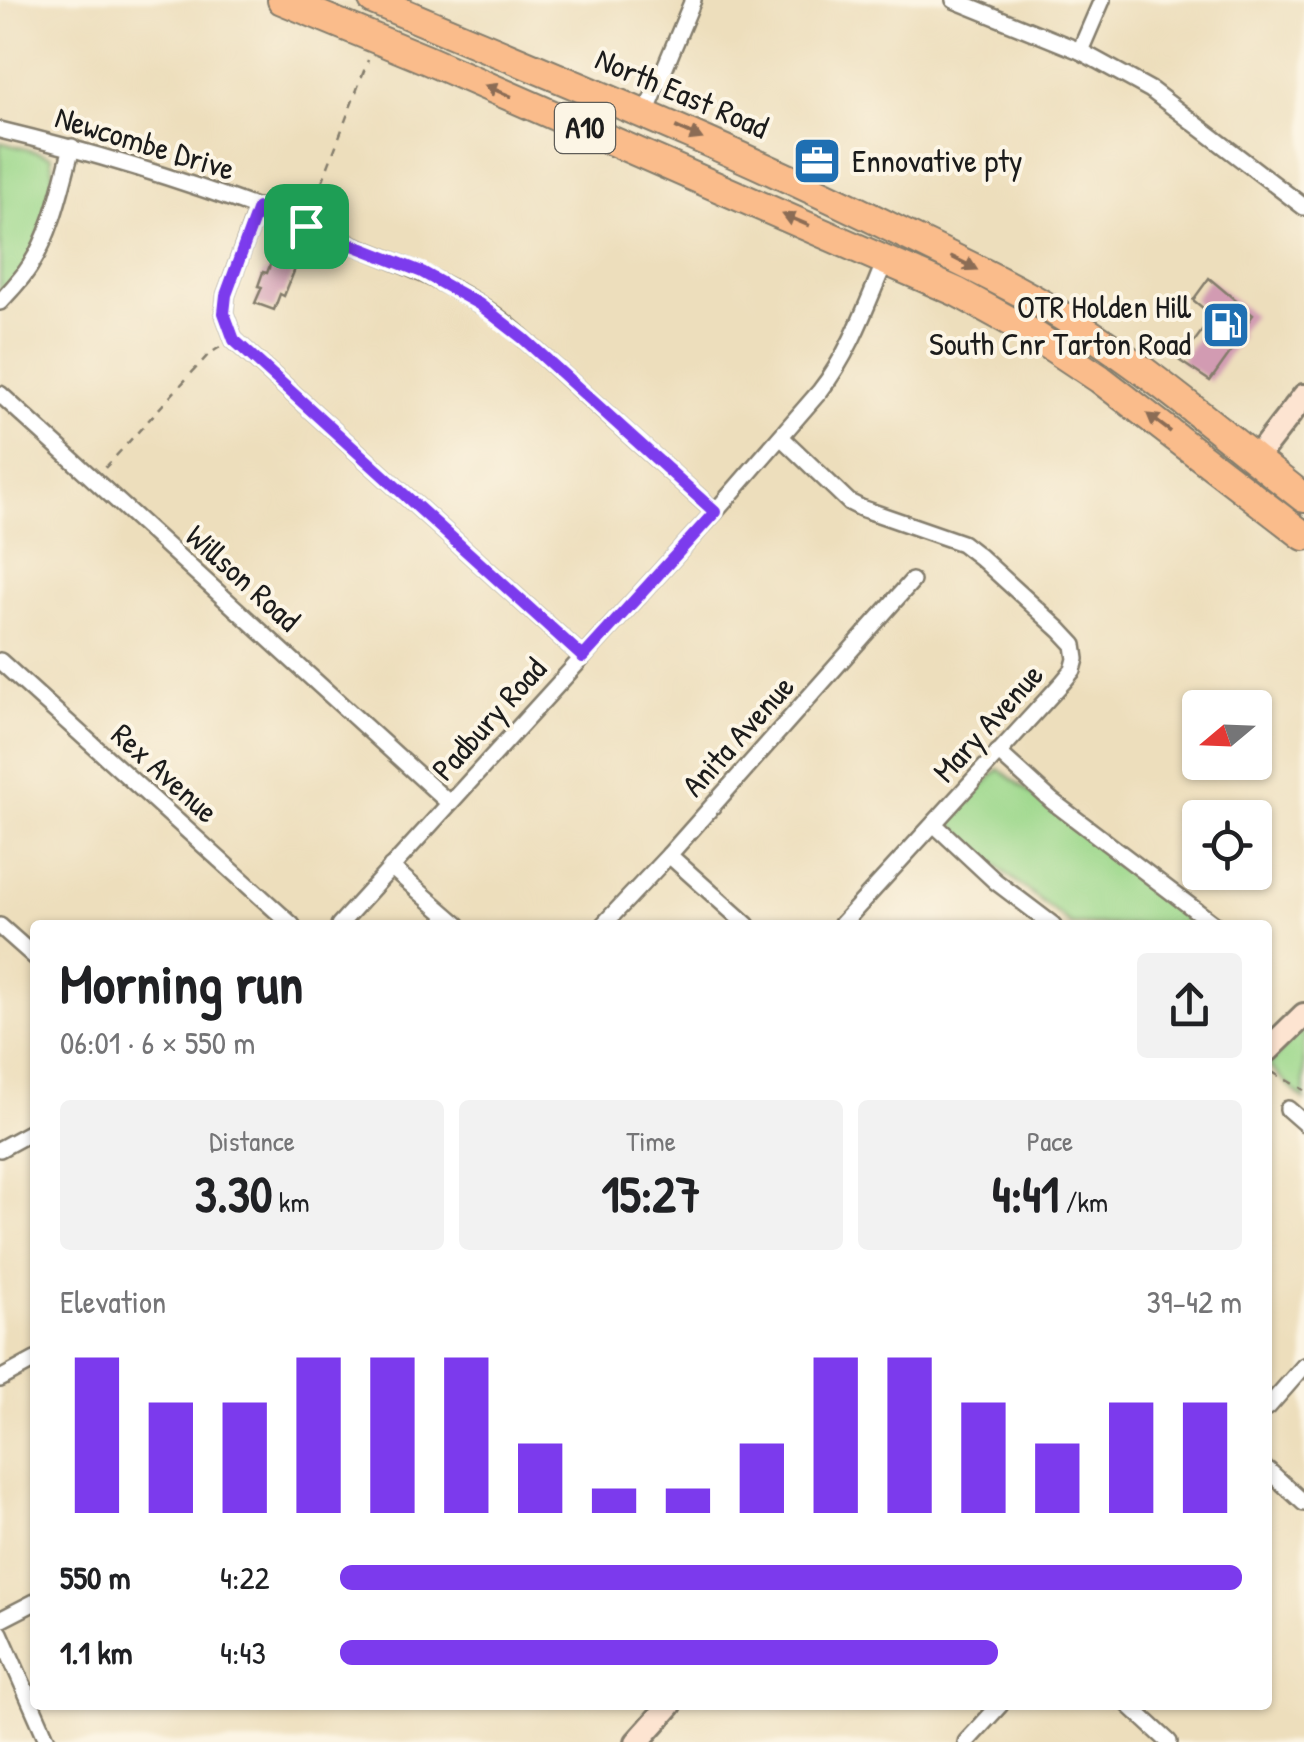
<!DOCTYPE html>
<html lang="en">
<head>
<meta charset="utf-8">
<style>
	body { margin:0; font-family:"Patrick Hand",sans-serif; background:#f2f2f2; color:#202124; height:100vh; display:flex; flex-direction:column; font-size:38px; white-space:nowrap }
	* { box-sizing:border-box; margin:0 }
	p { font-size:32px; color:#757577 }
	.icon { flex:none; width:55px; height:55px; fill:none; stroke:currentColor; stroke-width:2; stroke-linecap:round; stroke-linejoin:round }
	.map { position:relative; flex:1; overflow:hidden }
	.side { position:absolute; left:30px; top:920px; width:1242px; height:790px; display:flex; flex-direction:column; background:#fff; border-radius:10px; box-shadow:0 2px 8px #0004 }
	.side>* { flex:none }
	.needle { width:65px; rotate:251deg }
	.controls { position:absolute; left:1182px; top:690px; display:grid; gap:20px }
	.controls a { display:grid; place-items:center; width:90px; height:90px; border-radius:10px; background:#fff; box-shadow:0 2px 8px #0004; font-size:50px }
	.pin { position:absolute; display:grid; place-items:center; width:85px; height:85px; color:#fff; margin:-42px; border-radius:20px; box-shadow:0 5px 15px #0006 }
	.round { display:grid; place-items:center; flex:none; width:105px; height:105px; border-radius:10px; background:#f2f2f2 }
	.headline { display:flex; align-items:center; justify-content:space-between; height:170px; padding:0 30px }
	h1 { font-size:55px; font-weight:700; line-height:75px }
	.metrics { display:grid; grid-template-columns:repeat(3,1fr); gap:15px; height:170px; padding:10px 30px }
	.metrics div { display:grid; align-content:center; border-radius:10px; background:#f2f2f2; text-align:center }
	.metrics b { font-size:50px; font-weight:700 }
	.metrics small { font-size:28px; font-weight:400 }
	.metrics p { font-size:28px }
	.chart { height:280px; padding:20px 30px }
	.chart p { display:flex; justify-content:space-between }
	.chart svg { width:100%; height:180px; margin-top:10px; stroke:#7c3aed; stroke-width:6 }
	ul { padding:0 30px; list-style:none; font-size:32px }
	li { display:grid; grid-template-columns:160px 120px 1fr; align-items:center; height:75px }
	li i { height:25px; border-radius:12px; background:#7c3aed }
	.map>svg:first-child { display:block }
	.green { fill:#9dd88c; stroke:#5c7a54; stroke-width:2.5 }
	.building { fill:#d29bb2 }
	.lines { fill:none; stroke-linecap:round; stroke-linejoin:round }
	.street-casing { stroke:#847d6c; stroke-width:20 }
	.secondary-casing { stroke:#847d6c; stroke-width:28 }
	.highway-casing { stroke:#847d6c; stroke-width:32 }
	.path { stroke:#847d6c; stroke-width:2.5; stroke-dasharray:8 8; stroke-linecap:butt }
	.street { stroke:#fff; stroke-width:15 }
	.secondary { stroke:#fde4d1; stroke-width:22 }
	.highway { stroke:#fabc8b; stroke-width:28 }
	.oneway { fill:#8b6c54 }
	.route-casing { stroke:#fff; stroke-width:20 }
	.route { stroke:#7c3aed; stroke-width:12 }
	.labels { text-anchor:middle; stroke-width:8; stroke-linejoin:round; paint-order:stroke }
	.shield { fill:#fcf5e5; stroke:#5f5d58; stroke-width:2.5 }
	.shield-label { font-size:30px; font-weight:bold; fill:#1c1c1c }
	.street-label { font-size:32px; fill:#1c1c1c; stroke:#fcf5e5 }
	.poi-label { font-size:32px; fill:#1c1c1c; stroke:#fcf5e5; text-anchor:start }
</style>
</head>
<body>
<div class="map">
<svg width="1304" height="1742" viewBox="0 0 1304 1742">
	<rect width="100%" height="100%" fill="#fcf5e5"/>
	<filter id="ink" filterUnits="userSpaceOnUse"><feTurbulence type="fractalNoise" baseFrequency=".01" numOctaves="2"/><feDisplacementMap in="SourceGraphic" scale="20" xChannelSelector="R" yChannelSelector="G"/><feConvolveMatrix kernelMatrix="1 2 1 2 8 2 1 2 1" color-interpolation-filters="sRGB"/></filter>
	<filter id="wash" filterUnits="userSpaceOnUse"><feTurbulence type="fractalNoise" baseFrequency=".0048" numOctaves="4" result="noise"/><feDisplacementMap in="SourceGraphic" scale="40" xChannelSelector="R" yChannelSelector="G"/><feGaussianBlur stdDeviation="2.25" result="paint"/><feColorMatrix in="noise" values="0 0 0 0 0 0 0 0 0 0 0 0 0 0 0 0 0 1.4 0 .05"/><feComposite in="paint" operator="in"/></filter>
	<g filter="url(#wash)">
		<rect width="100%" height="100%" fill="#eddebc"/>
		<g class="green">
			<polygon points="0,142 52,156 53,177 48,209 29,268 0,301"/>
			<polygon points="999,769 1203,925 1072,925 1005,873 948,821"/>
			<polygon points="1304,1025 1304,1100 1268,1066"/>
		</g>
		<g id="blocks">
			<g class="building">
				<polygon points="274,255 297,264 284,296 280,294 274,310 255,303 262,287 258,286 263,272 267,273"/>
				<polygon points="1209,278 1253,315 1239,334 1242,336 1210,381 1180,361 1213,316 1193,300"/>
			</g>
		</g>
	</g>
	<g filter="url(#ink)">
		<use href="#blocks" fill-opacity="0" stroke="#847d6c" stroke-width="2.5"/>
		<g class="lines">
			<g class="street-casing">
				<g id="street">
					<polyline points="954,0 1080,51 1151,90 1304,207"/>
					<polyline points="1080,51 1102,0"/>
					<polyline points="646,113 693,0"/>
					<path d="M 0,130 C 113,157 223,193 331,236 C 381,256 431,274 476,302 C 510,323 539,353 569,380 C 618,424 666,468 715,512"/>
					<polyline points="258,207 226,295 224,313 234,340 583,657"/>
					<path d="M 0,302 C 10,291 22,279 30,266 C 53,230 61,187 72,147"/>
					<polyline points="0,394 449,803"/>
					<polyline points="781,437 849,502 861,508 962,543 980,557 1060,630 1074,645 1076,659 1073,670 1063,682 841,925"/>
					<polyline points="0,661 292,925"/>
					<polyline points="998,752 1052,801 1215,925"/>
					<polyline points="934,824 995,881 1053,925"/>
					<polyline points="669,855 747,925"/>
					<polyline points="391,867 458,925"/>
					<path d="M 339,925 L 715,512 L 820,391 C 850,353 867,304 886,259"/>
					<polyline points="603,925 669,855 912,581"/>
					<polyline points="0,926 35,957"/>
					<polyline points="1288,1109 1304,1123"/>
					<polyline points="0,1149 35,1130"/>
					<polyline points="0,1379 35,1360"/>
					<polyline points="1268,1407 1304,1366"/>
					<polyline points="1268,1470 1304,1503"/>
					<polyline points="0,1620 35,1602"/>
					<polyline points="0,1633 48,1742"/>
					<polyline points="1129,1705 1169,1742"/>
					<polyline points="966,1742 1000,1705"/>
				</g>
			</g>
			<g class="secondary-casing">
				<g id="secondary">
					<polyline points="1255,459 1304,396"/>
					<polyline points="1268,1050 1304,1015"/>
					<polyline points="637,1742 670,1705"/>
				</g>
			</g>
			<g class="highway-casing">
				<g id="highway">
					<polyline points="282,0 425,59 957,292 1028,331 1100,379 1304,536"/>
					<path d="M 373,0 C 550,75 728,146 900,232 C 955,259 1010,284 1062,316 C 1148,368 1225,436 1304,498"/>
				</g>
			</g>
			<g class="path">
				<polyline points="311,212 368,60"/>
				<polyline points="105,468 209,354 220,347"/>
				<polyline points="1272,1072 1304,1090"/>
			</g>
			<use href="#street" class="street"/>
			<use href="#secondary" class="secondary"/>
			<use href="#highway" class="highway"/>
		</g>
		<defs><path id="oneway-solid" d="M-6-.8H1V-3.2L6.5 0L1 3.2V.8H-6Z" transform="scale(2.5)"/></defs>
		<g class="oneway">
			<use href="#oneway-solid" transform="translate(498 91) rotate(-157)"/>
			<use href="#oneway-solid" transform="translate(689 133) rotate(24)"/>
			<use href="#oneway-solid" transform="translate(796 220) rotate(-157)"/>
			<use href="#oneway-solid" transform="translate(964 263) rotate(27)"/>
			<use href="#oneway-solid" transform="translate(1159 423) rotate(-143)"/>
		</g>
	</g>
	<g class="lines" filter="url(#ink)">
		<g class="route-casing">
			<polygon id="route" points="258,208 422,272 479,304 524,339 715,512 583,657 234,340 224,313 226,295"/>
		</g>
		<use href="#route" class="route"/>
	</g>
	<defs>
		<g id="office-square" transform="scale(2.5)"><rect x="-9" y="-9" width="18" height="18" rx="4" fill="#1f6fb2" stroke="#fcf5e5"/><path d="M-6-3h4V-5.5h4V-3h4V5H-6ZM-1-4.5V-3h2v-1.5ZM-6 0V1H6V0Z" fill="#fff"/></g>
		<g id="fuel-square" transform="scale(2.5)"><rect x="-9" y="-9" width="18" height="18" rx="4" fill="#1f6fb2" stroke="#fcf5e5"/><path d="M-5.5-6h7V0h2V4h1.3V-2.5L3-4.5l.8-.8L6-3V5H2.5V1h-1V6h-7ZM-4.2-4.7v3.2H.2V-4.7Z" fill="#fff"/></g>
	</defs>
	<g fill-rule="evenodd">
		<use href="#office-square" x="817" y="161"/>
		<use href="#fuel-square" x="1226" y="325"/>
	</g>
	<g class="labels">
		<rect class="shield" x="555" y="103" width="60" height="50" rx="8"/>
		<g class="shield-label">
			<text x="585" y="138">A10</text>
		</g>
		<g class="street-label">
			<text transform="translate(682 93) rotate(23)" y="11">North East Road</text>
			<text transform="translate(145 143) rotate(17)" y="11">Newcombe Drive</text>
			<text transform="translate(243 578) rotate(42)" y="11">Willson Road</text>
			<text transform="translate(489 719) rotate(-48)" y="11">Padbury Road</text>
			<text transform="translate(988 723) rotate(-48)" y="11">Mary Avenue</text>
			<text transform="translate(738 736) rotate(-48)" y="11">Anita Avenue</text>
			<text transform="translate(165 773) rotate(42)" y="11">Rex Avenue</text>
		</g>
		<g class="poi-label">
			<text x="852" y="172">Ennovative pty</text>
			<text x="1191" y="318" text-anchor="end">OTR Holden Hill<tspan x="1191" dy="37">South Cnr Tarton Road</tspan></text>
		</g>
	</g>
</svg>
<div class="controls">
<a><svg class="needle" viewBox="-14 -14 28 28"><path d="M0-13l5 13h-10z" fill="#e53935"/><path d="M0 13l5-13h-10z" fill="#757577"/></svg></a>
<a><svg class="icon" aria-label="locate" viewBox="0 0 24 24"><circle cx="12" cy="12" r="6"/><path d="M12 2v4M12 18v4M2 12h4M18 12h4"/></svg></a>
</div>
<div class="pin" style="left:306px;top:226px;background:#1e9e55"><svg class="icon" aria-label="arrive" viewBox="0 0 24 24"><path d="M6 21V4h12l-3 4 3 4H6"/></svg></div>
<section class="side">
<div class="headline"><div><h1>Morning run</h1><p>06:01 · 6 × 550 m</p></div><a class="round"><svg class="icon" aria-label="share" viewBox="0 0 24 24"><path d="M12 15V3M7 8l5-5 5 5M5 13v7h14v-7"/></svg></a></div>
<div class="metrics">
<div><p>Distance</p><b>3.30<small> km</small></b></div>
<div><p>Time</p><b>15:27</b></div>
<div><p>Pace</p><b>4:41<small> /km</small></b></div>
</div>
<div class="chart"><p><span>Elevation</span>39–42 m</p>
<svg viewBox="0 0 160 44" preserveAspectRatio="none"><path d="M5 44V6M15 44V17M25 44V17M35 44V6M45 44V6M55 44V6M65 44V27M75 44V38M85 44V38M95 44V27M105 44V6M115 44V6M125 44V17M135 44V27M145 44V17M155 44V17"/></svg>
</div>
<ul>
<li><b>550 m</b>4:22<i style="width:100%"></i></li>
<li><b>1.1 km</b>4:43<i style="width:73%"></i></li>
</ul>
</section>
</div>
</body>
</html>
